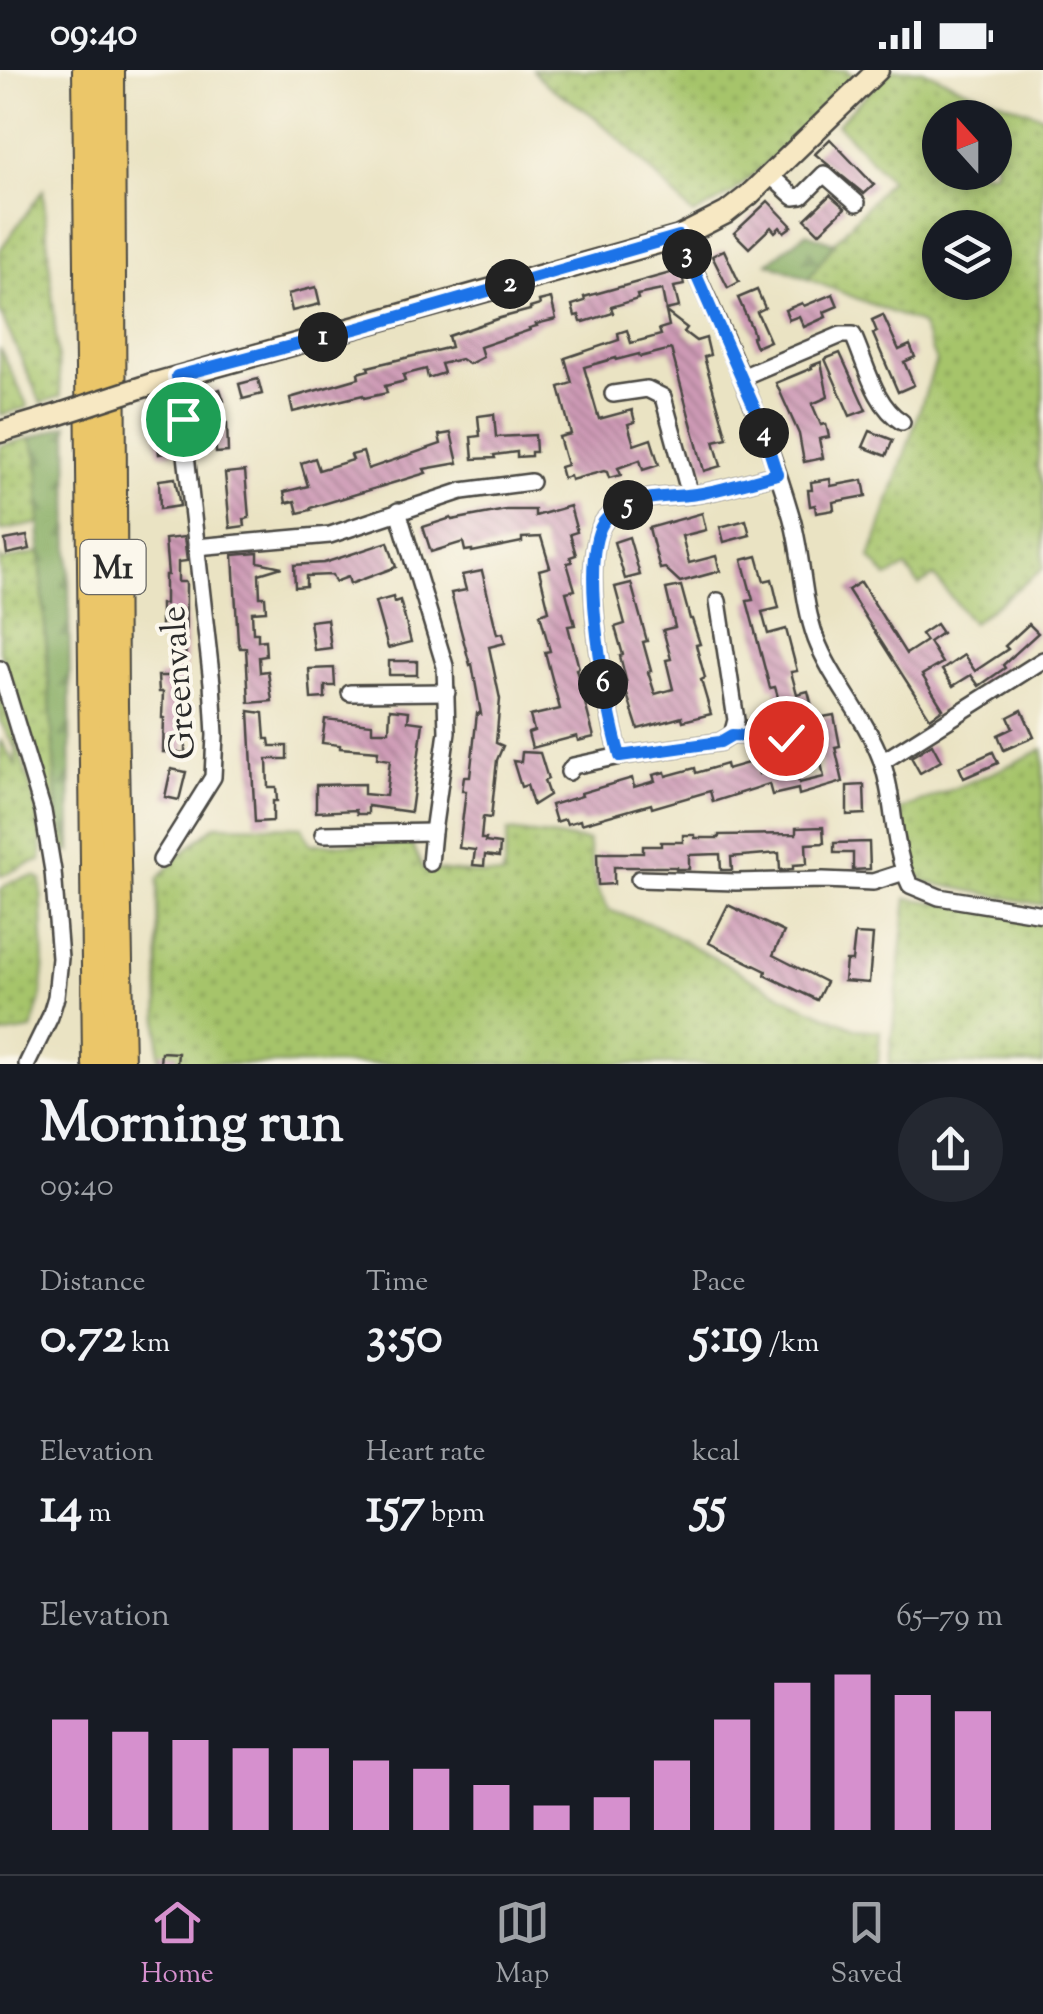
<!DOCTYPE html>
<html lang="en">
<head>
<meta charset="utf-8">
<style>
	body { margin:0; font-family:"Sorts Mill Goudy",serif; background:#242831; color:#f1f3f6; height:100vh; display:flex; flex-direction:column; font-size:38px; white-space:nowrap }
	* { box-sizing:border-box; margin:0 }
	p { font-size:32px; color:#9ea1a6 }
	.icon { flex:none; width:55px; height:55px; fill:none; stroke:currentColor; stroke-width:2; stroke-linecap:round; stroke-linejoin:round }
	.map { position:relative; height:994px; overflow:hidden }
	.drawer { display:flex; flex-direction:column; background:#171b24; flex:1 }
	.drawer>* { flex:none }
	.needle { width:65px; rotate:339deg }
	.buttons { position:absolute; left:922px; top:30px; display:grid; gap:20px }
	.buttons a { display:grid; place-items:center; width:90px; height:90px; border-radius:50%; background:#171b24; box-shadow:0 5px 15px #0003; font-size:50px }
	.pin { position:absolute; display:grid; place-items:center; width:85px; height:85px; color:#fff; margin:-42px; border:5px solid #fff; border-radius:50%; box-shadow:0 2px 10px #0007 }
	.km { position:absolute; width:50px; height:50px; margin:-25px; border-radius:50%; background:#222; color:#fff; font-size:28px; line-height:50px; text-align:center }
	.round { display:grid; place-items:center; flex:none; width:105px; height:105px; border-radius:52px; background:#242831 }
	.overview { display:flex; align-items:center; justify-content:space-between; height:170px; padding:0 40px }
	h1 { font-size:55px; font-weight:700; line-height:75px }
	.metrics { display:grid; grid-template-columns:repeat(3,1fr); gap:15px; height:170px; padding:10px 40px }
	.metrics div { display:grid; align-content:center }
	.metrics b { font-size:50px; font-weight:700 }
	.metrics small { font-size:28px; font-weight:400 }
	.metrics p { font-size:28px }
	.chart { height:280px; padding:20px 40px }
	.chart p { display:flex; justify-content:space-between }
	.chart svg { width:100%; height:180px; margin-top:10px; stroke:#d690ce; stroke-width:6 }
	.status { display:flex; justify-content:space-between; align-items:center; height:70px; padding:0 50px; background:#171b24; direction:ltr }
	.status svg { height:28px; fill:currentColor }
	.menu { display:flex; justify-content:space-around; align-items:center; height:140px; border-top:2px solid #363941; background:#171b24; font-size:28px; color:#9ea1a6 }
	.menu a { display:grid; justify-items:center; gap:5px }
	.menu .active { color:#d690ce }
	.map>svg:first-child { display:block }
	.grass { fill:url(#grass-dots); stroke:#68784b; stroke-width:2.5; fill-rule:evenodd }
	.forest { fill:url(#forest-firs); stroke:#586a45; stroke-width:2.5 }
	.building { fill:url(#building-back-hatch) }
	.lines { fill:none; stroke-linecap:round; stroke-linejoin:round }
	.minor-casing { stroke:#484742; stroke-width:20 }
	.secondary-casing { stroke:#484742; stroke-width:25 }
	.motorway-casing { stroke:#484742; stroke-width:32 }
	.minor { stroke:#fff; stroke-width:15 }
	.secondary { stroke:#f7e8c3; stroke-width:20 }
	.motorway { stroke:#ebc669; stroke-width:28 }
	.secondary-bridge-casing { stroke:#484742; stroke-width:25; stroke-linecap:butt }
	.secondary-bridge { stroke:#f7e8c3; stroke-width:20 }
	.route-casing { stroke:#fff; stroke-width:20 }
	.route { stroke:#1a73e8; stroke-width:12 }
	.labels { text-anchor:middle; stroke-width:8; stroke-linejoin:round; paint-order:stroke }
	.shield { fill:#fbf7ec; stroke:#696865; stroke-width:2.5 }
	.shield-label { font-size:32px; font-weight:bold; fill:#2b2b2b }
	.street-label { font-size:35px; fill:#2b2b2b; stroke:#fbf7ec }
</style>
</head>
<body>
<div class="status"><b>09:40</b><svg viewBox="0 0 49 12"><path d="M0 12V9h3v3zM5 12V6h3v6zM10 12V3h3v9zM15 12V0h3v12zM26 1h20v11H26zM47 4h2v5h-2z"/></svg></div>
<div class="map">
<svg width="1043" height="994" viewBox="0 0 1043 994">
	<defs>
		<pattern id="grass-dots" width="8" height="8" patternUnits="userSpaceOnUse" patternTransform="scale(2.5)"><rect width="8" height="8" fill="#a6c46b"/><path d="M2 2h.1M6 6h.1" fill="none" stroke="#879f58" stroke-width="1.8" stroke-linecap="round"/></pattern>
		<pattern id="forest-firs" width="22" height="20" patternUnits="userSpaceOnUse" patternTransform="scale(2.5)"><rect width="22" height="20" fill="#84aa5f"/><path d="M5 1l3.5 6h-7zM16 11l3.5 6h-7z" fill="#6c8b4f"/></pattern>
		<pattern id="building-back-hatch" width="6" height="6" patternUnits="userSpaceOnUse" patternTransform="scale(2.5)"><rect width="6" height="6" fill="#cd9ab5"/><path d="M-1 5l2 2M0 0l6 6M5-1l2 2" fill="none" stroke="#a77e93"/></pattern>
	</defs>
	<rect width="100%" height="100%" fill="#fbf7ec"/>
	<filter id="ink" filterUnits="userSpaceOnUse"><feTurbulence type="fractalNoise" baseFrequency=".01" numOctaves="2"/><feDisplacementMap in="SourceGraphic" scale="20" xChannelSelector="R" yChannelSelector="G"/><feConvolveMatrix kernelMatrix="1 2 1 2 8 2 1 2 1" color-interpolation-filters="sRGB"/></filter>
	<filter id="wash" filterUnits="userSpaceOnUse"><feTurbulence type="fractalNoise" baseFrequency=".0048" numOctaves="4" result="noise"/><feDisplacementMap in="SourceGraphic" scale="40" xChannelSelector="R" yChannelSelector="G"/><feGaussianBlur stdDeviation="2.25" result="paint"/><feColorMatrix in="noise" values="0 0 0 0 0 0 0 0 0 0 0 0 0 0 0 0 0 1.4 0 .05"/><feComposite in="paint" operator="in"/></filter>
	<g filter="url(#wash)">
		<rect width="100%" height="100%" fill="#eae3c3"/>
		<g class="grass">
			<path d="M 533,0 L 846,0 L 857,9 L 733,123 L 693,145 C 662,111 631,78 596,48 C 576,31 550,22 533,0 Z"/>
			<path d="M 891,0 L 923,0 L 966,19 L 1043,46 L 1043,163 L 1039,205 L 1039,291 L 1043,308 L 1043,332 L 1037,398 L 1043,415 L 1043,499 L 972,553 L 934,506 L 919,515 L 906,497 L 887,507 L 870,488 L 936,291 L 921,254 L 808,209 L 834,173 L 890,110 L 837,54 ZM 940,48 L 995,48 L 995,102 L 940,102 ZM 940,158 L 995,158 L 995,212 L 940,212 Z"/>
			<polygon points="43,120 61,326 41,333 0,242 0,180"/>
			<polygon points="0,278 28,337 0,345"/>
			<polygon points="31,368 39,393 41,453 0,461 0,376"/>
			<polygon points="40,482 58,746 71,782 63,780 0,581 0,488 2,491"/>
			<path d="M 0,620 C 13,665 46,747 41,791 L 33,792 L 0,806 L 0,670 L 16,695 L 15,678 L 0,651 Z"/>
			<polygon points="1043,679 1043,835 926,812 911,799 900,740 995,702"/>
			<polygon points="216,755 302,757 310,774 412,774 423,799 503,806 508,761 588,771 596,816 608,840 654,855 794,932 857,959 880,961 878,994 159,994 158,809 180,785"/>
			<polygon points="35,806 41,810 44,900 41,928 32,960 0,965 0,820 12,811"/>
			<polygon points="907,828 1043,849 1043,994 889,994"/>
		</g>
		<g class="forest">
			<polygon points="806,163 834,173 808,209 768,193"/>
			<polygon points="68,355 71,782 58,746 40,482 39,393 31,368"/>
		</g>
		<g id="blocks">
			<g class="building">
				<polygon points="830,69 874,115 864,124 815,84"/>
				<polygon points="830,125 845,138 819,163 805,149"/>
				<polygon points="768,131 792,156 784,162 780,157 775,162 771,157 749,178 734,163"/>
				<polygon points="724,180 739,212 728,218 712,186"/>
				<polygon points="681,200 684,215 674,217 679,237 666,240 662,220 637,225 638,229 611,237 613,243 584,252 581,252 579,245 575,246 572,235 585,231 584,227"/>
				<polygon points="316,217 320,234 292,241 288,224"/>
				<polygon points="757,220 765,238 757,242 770,271 756,277 752,267 754,266 752,259 738,228"/>
				<polygon points="833,224 838,236 824,242 826,247 804,257 799,246 789,250 785,240 802,233 804,236"/>
				<polygon points="551,228 556,249 536,254 537,256 529,258 530,260 480,277 483,287 469,294 461,289 441,294 444,303 428,308 426,299 403,305 405,311 385,316 387,323 364,328 363,325 293,342 290,328 359,308 358,303 369,300 368,297 451,277 448,266 500,248 530,240 530,238 540,235 539,231"/>
				<polygon points="666,242 687,258 684,262 696,271 706,268 710,285 704,287 727,368 714,371 721,396 704,401 671,279 640,287 639,284 616,290 616,288 584,297 599,349 632,340 635,352 628,354 634,375 651,369 659,395 643,400 640,390 618,398 621,405 609,408 607,402 604,401 571,410 570,406 563,408 560,397 567,395 559,367 571,364 559,317 572,313 565,288 619,270 618,263 627,260 631,273 661,265 659,259 669,256"/>
				<polygon points="883,245 899,280 910,275 915,287 904,292 914,315 898,322 873,264 877,262 872,250"/>
				<polygon points="840,283 866,340 850,346 825,289"/>
				<polygon points="821,292 828,327 812,334 821,355 826,354 829,367 819,369 823,388 804,392 799,364 776,313 812,298 811,296"/>
				<polygon points="258,309 262,324 243,329 239,314"/>
				<polygon points="220,319 224,331 205,339 200,326"/>
				<polygon points="494,344 496,367 535,365 536,382 531,382 531,386 517,387 517,382 494,385 495,388 473,389 471,367 480,366 478,346"/>
				<polygon points="227,353 228,382 216,383 215,354"/>
				<polygon points="170,356 173,382 159,384 156,357"/>
				<polygon points="870,361 893,370 886,386 863,377"/>
				<polygon points="451,363 458,393 424,399 426,403 310,438 311,440 298,443 295,431 286,433 284,422 308,416 301,393 315,388 319,400 353,390 351,385 363,382 368,399 441,374 439,365"/>
				<polygon points="245,401 249,448 244,449 245,456 230,458 225,403"/>
				<polygon points="175,408 180,436 160,439 159,410"/>
				<polygon points="830,409 831,416 863,410 866,426 833,432 834,440 816,443 815,435 810,436 808,420 812,420 811,412"/>
				<polygon points="570,436 577,462 570,464 576,485 570,487 572,492 567,493 575,520 566,522 575,555 568,556 579,598 576,599 594,667 578,671 577,666 532,678 528,663 534,661 530,646 560,639 545,582 550,581 540,544 549,541 539,500 550,497 541,467 522,468 522,472 472,482 472,480 465,481 463,472 431,482 423,457 451,448 452,450 506,440 535,440 535,446"/>
				<polygon points="702,443 706,460 682,466 689,493 716,486 720,501 680,512 665,498 660,499 649,458"/>
				<polygon points="746,450 750,465 724,472 720,457"/>
				<polygon points="27,466 30,479 7,484 5,470"/>
				<polygon points="184,467 187,491 178,492 178,512 186,512 185,683 163,682 164,648 162,648 163,622 159,622 158,606 171,606 172,584 170,556 161,557 161,534 165,534 165,505 168,505 165,469"/>
				<polygon points="629,467 640,505 625,509 614,472"/>
				<polygon points="388,472 396,497 350,514 348,507 335,512 332,505 306,506 306,516 295,517 294,495 324,493"/>
				<polygon points="258,483 258,492 282,497 259,504 260,527 265,527 266,541 252,542 253,563 258,563 258,571 265,570 266,586 259,587 260,602 268,601 272,631 249,633 246,578 240,578 238,572 233,485"/>
				<polygon points="757,486 764,511 772,509 779,538 762,542 768,564 786,559 797,601 791,602 797,624 808,621 813,640 791,646 790,642 783,644 775,617 770,618 747,531 753,530 742,490"/>
				<polygon points="482,501 497,564 503,563 505,573 489,577 500,629 496,673 503,676 497,690 491,748 483,747 481,769 486,769 485,772 500,774 499,787 485,785 484,796 473,795 475,780 459,778 466,721 462,721 464,707 470,707 477,643 481,644 472,594 470,595 451,523 466,520 462,505"/>
				<polygon points="861,512 906,584 926,571 921,564 936,554 942,563 929,572 942,593 922,605 943,639 930,648 848,520"/>
				<polygon points="631,513 647,571 643,572 651,601 648,602 655,624 673,619 666,590 671,589 663,560 675,557 666,519 681,516 690,549 692,549 700,574 696,575 705,608 701,610 711,644 683,651 682,647 638,659 624,615 627,614 620,586 623,585 615,557 625,554 615,517"/>
				<polygon points="393,527 394,532 400,530 411,572 388,578 375,532"/>
				<polygon points="327,549 331,578 314,580 310,551"/>
				<polygon points="1029,554 1038,563 1003,595 1005,598 979,616 971,605 953,616 942,600 964,585 975,601 1008,579 1005,576"/>
				<rect x="389" y="591" width="28" height="14"/>
				<polygon points="334,598 335,616 325,616 325,628 311,629 309,599"/>
				<polygon points="390,639 409,641 408,651 423,653 411,742 368,736 368,744 357,744 356,740 316,742 316,715 364,714 364,724 386,726 390,690 377,688 378,681 340,678 340,675 322,673 325,649 372,654 372,661 389,661"/>
				<polygon points="1022,640 1034,667 1004,680 998,665 1013,658 1008,647"/>
				<polygon points="249,641 263,643 265,669 269,669 270,676 287,676 287,689 267,689 268,717 276,717 277,731 273,731 273,751 255,752"/>
				<polygon points="834,645 840,676 835,677 843,712 799,725 798,719 772,725 769,714 713,732 710,721 652,738 651,734 581,754 580,750 567,754 565,749 556,752 551,735 582,726 581,723 632,708 634,717 655,711 653,705 665,702 666,706 695,698 696,703 726,694 727,699 755,691 759,704 795,695 799,713 824,707 812,649"/>
				<polygon points="932,674 941,691 920,703 911,687"/>
				<polygon points="522,682 540,683 548,709 544,711 549,725 533,735 527,715 521,717 513,691 521,692"/>
				<polygon points="993,682 998,693 964,708 959,697"/>
				<polygon points="171,699 186,702 179,730 165,727"/>
				<polygon points="864,715 865,744 847,745 847,716"/>
				<polygon points="823,757 824,773 806,774 807,794 793,795 793,799 780,800 779,783 731,787 732,800 721,800 720,784 689,785 689,799 676,799 676,797 614,797 614,814 598,815 597,783 643,783 643,776 661,776 661,772 683,772 683,765 695,765 695,768 719,768 719,765 796,764 796,758"/>
				<polygon points="869,772 870,799 853,800 853,783 834,783 834,773"/>
				<polygon points="728,835 784,862 773,885 826,912 817,930 765,905 766,901 709,873"/>
				<polygon points="855,864 873,865 869,913 844,911 846,891 852,891"/>
				<polygon points="161,982 178,983 177,994 160,994"/>
			</g>
		</g>
	</g>
	<g filter="url(#ink)">
		<use href="#blocks" fill-opacity="0" stroke="#484742" stroke-width="2.5"/>
		<g class="lines">
			<g class="minor-casing">
				<g id="minor">
					<polyline points="771,106 794,127 802,126 824,104 857,133"/>
					<path d="M 679,167 C 721,257 762,347 790,442 C 803,483 801,528 816,569 C 832,611 865,646 881,689 C 896,730 891,776 910,815 L 939,827 L 1043,844"/>
					<path d="M 742,307 L 841,265 L 853,265 C 866,293 874,335 902,352"/>
					<polyline points="613,324 647,319 663,327 690,425"/>
					<polyline points="398,441 445,596 447,662 433,762 430,793"/>
					<polyline points="196,477 330,465 462,421 531,412"/>
					<path d="M 718,531 L 736,650 L 732,665 L 720,672 L 620,686 C 607,641 578,492 603,453 C 606,448 615,441 620,438 C 644,424 677,428 703,423 C 728,418 752,411 777,404"/>
					<polyline points="0,599 43,741 53,801 60,888 56,927 50,947 27,994"/>
					<polyline points="350,623 447,622"/>
					<polyline points="732,665 786,668 793,678"/>
					<polyline points="882,692 1043,590"/>
					<polyline points="569,702 573,696 620,686"/>
					<polyline points="323,764 433,762"/>
					<polyline points="161,790 213,707 215,665 212,613 177,306"/>
					<polyline points="639,809 736,812 823,810 873,812 904,802"/>
				</g>
			</g>
			<g class="secondary-casing">
				<g id="secondary">
					<polyline points="152,314 679,167 726,143 749,125 878,0"/>
					<polyline points="0,362 57,345"/>
				</g>
			</g>
			<g class="motorway-casing">
				<g id="motorway">
					<polyline points="87,0 97,994"/>
					<polyline points="110,0 113,636 120,994"/>
				</g>
			</g>
			<use href="#minor" class="minor"/>
			<use href="#secondary" class="secondary"/>
			<use href="#motorway" class="motorway"/>
			<g class="secondary-bridge-casing">
				<polyline id="secondary-bridge" points="57,345 152,314"/>
			</g>
			<use href="#secondary-bridge" class="secondary-bridge"/>
		</g>
	</g>
	<g class="lines" filter="url(#ink)">
		<g class="route-casing">
			<path id="route" d="M 183,349 L 177,306 L 359,258 L 679,166 L 759,348 L 777,404 C 752,411 728,418 703,423 C 677,428 644,424 620,438 C 615,441 606,448 603,453 C 578,493 607,640 620,686 L 720,672 L 732,665 L 786,668"/>
		</g>
		<use href="#route" class="route"/>
	</g>
	<g class="labels">
		<rect class="shield" x="80.5" y="470" width="65" height="54" rx="8"/>
		<g class="shield-label">
			<text x="113" y="508">M1</text>
		</g>
		<g class="street-label">
			<text transform="translate(177 613) rotate(-94)" y="12">Greenvale</text>
		</g>
	</g>
</svg>
<div class="buttons">
<a><svg class="needle" viewBox="-14 -14 28 28"><path d="M0-13l5 13h-10z" fill="#e53935"/><path d="M0 13l5-13h-10z" fill="#9ea1a6"/></svg></a>
<a><svg class="icon" aria-label="layers" viewBox="0 0 24 24"><path d="M12 4l9 5-9 5-9-5zM3 14l9 5 9-5"/></svg></a>
</div>
<div class="pin" style="left:183px;top:349px;background:#1e9e55"><svg class="icon" aria-label="arrive" viewBox="0 0 24 24"><path d="M6 21V4h12l-3 4 3 4H6"/></svg></div>
<div class="pin" style="left:786px;top:668px;background:#d93025"><svg class="icon" aria-label="check" viewBox="0 0 24 24"><path d="M5 12l5 5 9-10"/></svg></div>
<b class="km" style="left:323px;top:267px">1</b>
<b class="km" style="left:510px;top:214px">2</b>
<b class="km" style="left:687px;top:184px">3</b>
<b class="km" style="left:764px;top:363px">4</b>
<b class="km" style="left:628px;top:435px">5</b>
<b class="km" style="left:603px;top:614px">6</b>
</div>
<section class="drawer">
<div class="overview"><div><h1>Morning run</h1><p>09:40</p></div><a class="round"><svg class="icon" aria-label="share" viewBox="0 0 24 24"><path d="M12 15V3M7 8l5-5 5 5M5 13v7h14v-7"/></svg></a></div>
<div class="metrics">
<div><p>Distance</p><b>0.72<small> km</small></b></div>
<div><p>Time</p><b>3:50</b></div>
<div><p>Pace</p><b>5:19<small> /km</small></b></div>
</div>
<div class="metrics">
<div><p>Elevation</p><b>14<small> m</small></b></div>
<div><p>Heart rate</p><b>157<small> bpm</small></b></div>
<div><p>kcal</p><b>55</b></div>
</div>
<div class="chart"><p><span>Elevation</span>65–79 m</p>
<svg viewBox="0 0 160 44" preserveAspectRatio="none"><path d="M5 44V17M15 44V20M25 44V22M35 44V24M45 44V24M55 44V27M65 44V29M75 44V33M85 44V38M95 44V36M105 44V27M115 44V17M125 44V8M135 44V6M145 44V11M155 44V15"/></svg>
</div>
</section>
<nav class="menu">
<a class="active"><svg class="icon" aria-label="home" viewBox="0 0 24 24"><path d="M3 11l9-7 9 7M6 9v11h12V9"/></svg>Home</a>
<a><svg class="icon" aria-label="map" viewBox="0 0 24 24"><path d="M3 6l6-2 6 2 6-2v14l-6 2-6-2-6 2zM9 4v14M15 6v14"/></svg>Map</a>
<a><svg class="icon" aria-label="saved" viewBox="0 0 24 24"><path d="M7 4h10v16l-5-4-5 4z"/></svg>Saved</a>
</nav>
</body>
</html>
